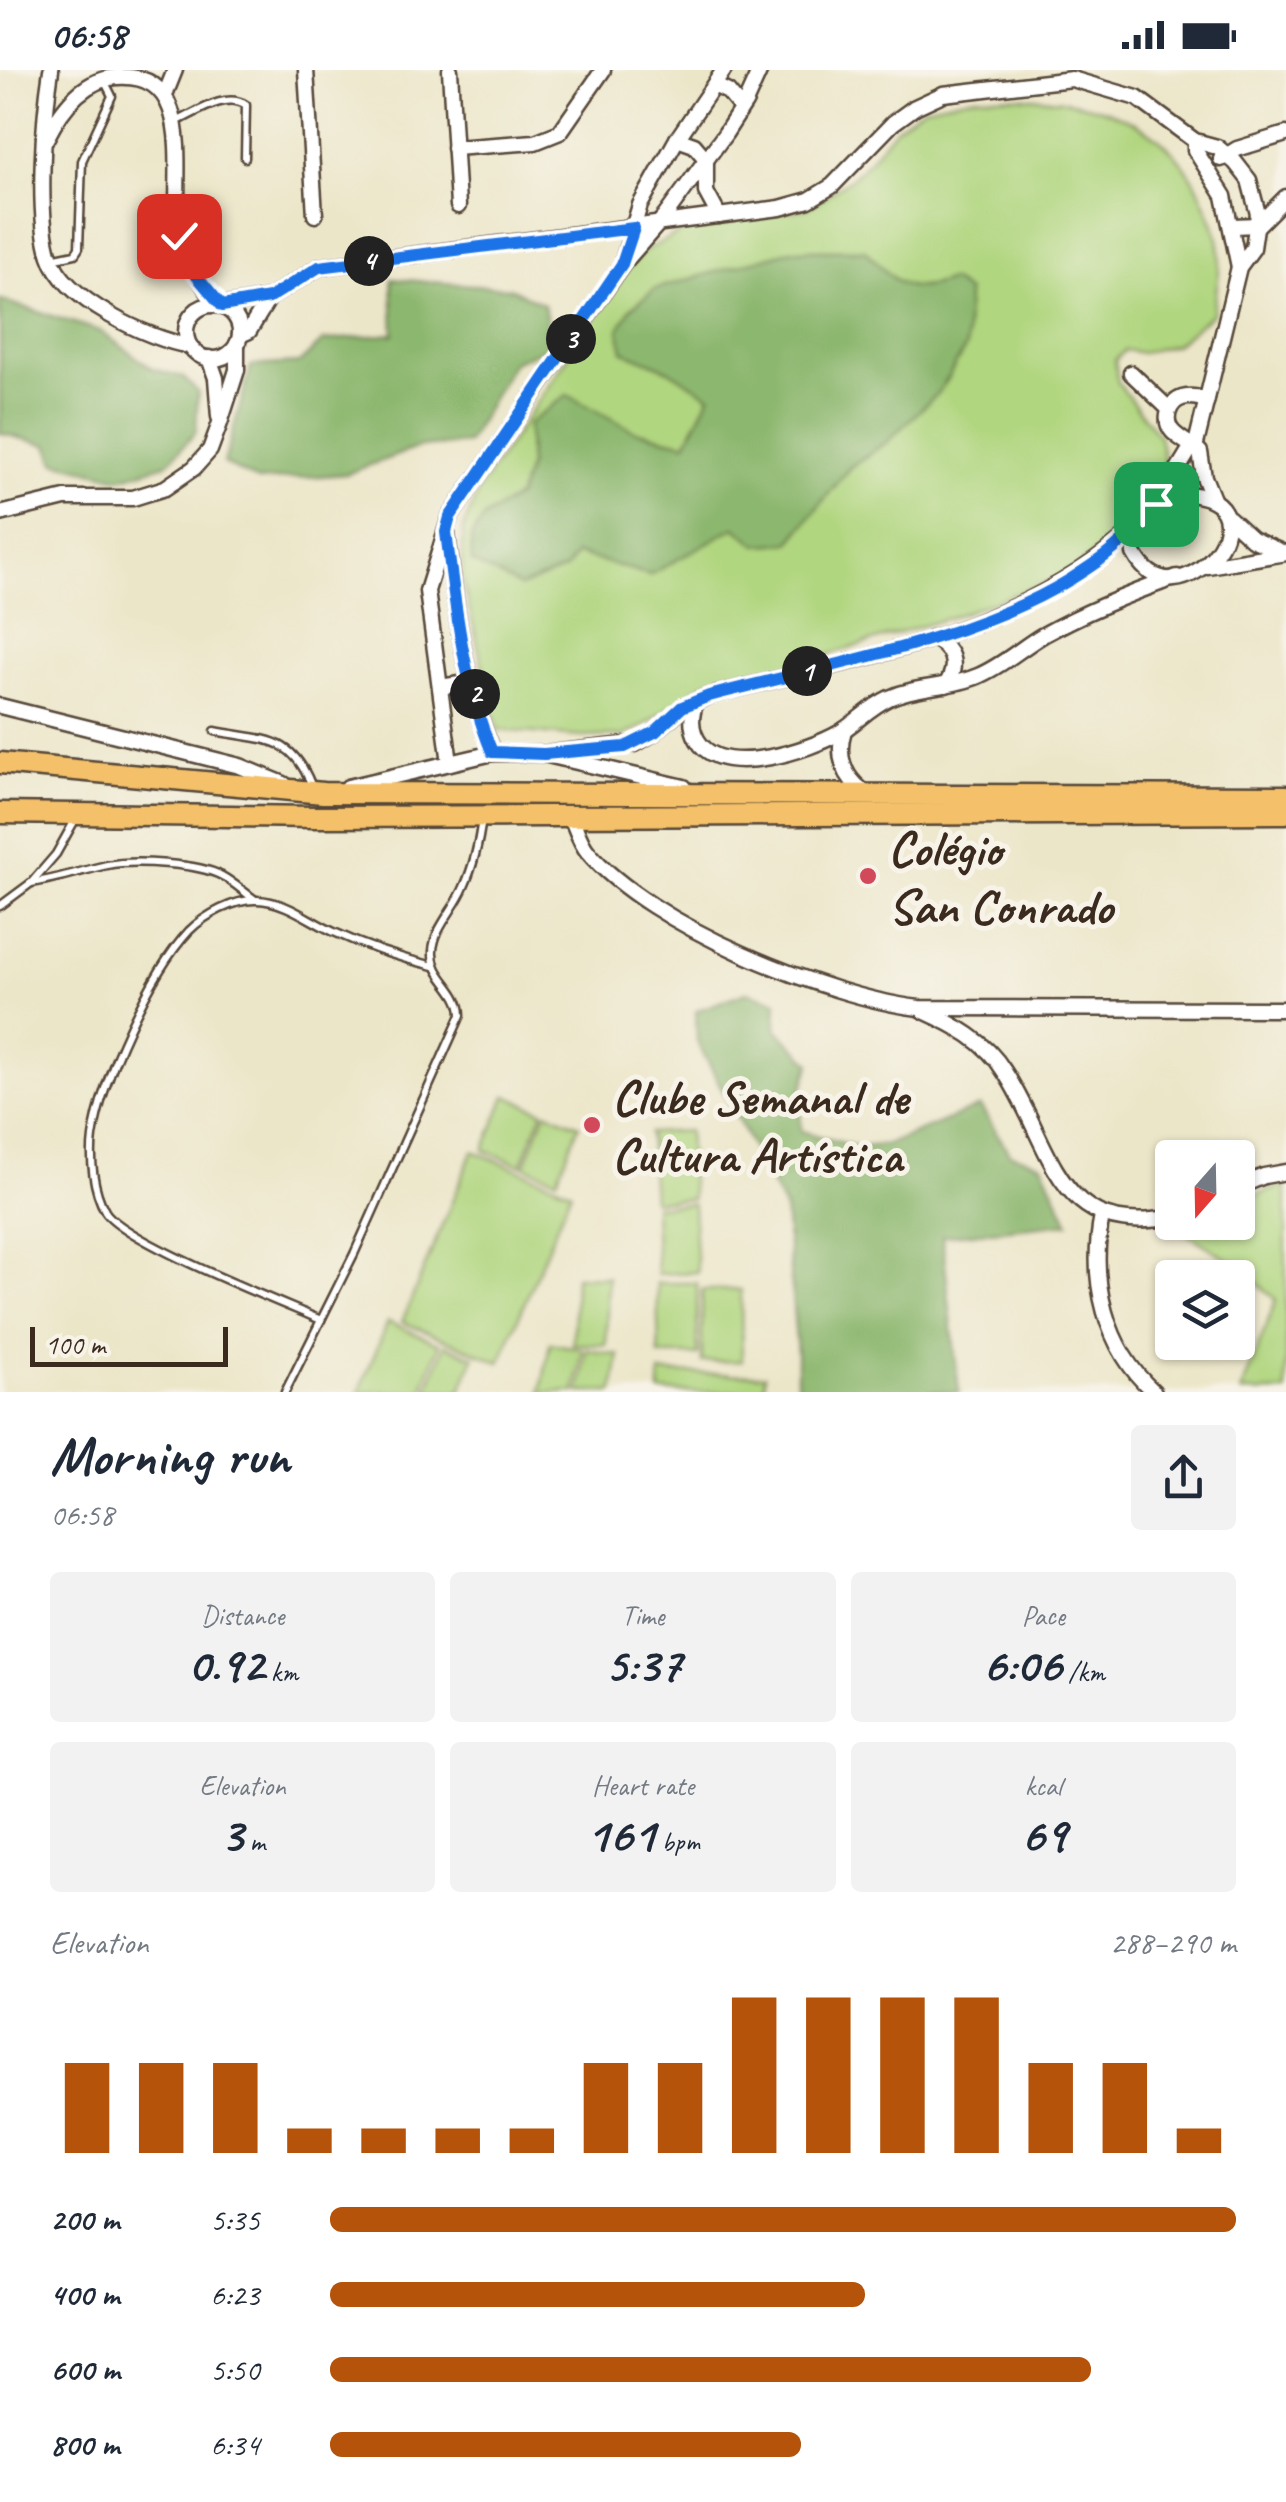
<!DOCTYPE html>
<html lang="en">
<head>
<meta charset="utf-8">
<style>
	body { margin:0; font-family:Caveat,sans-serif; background:#f2f2f3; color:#1f2937; height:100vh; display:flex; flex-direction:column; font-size:38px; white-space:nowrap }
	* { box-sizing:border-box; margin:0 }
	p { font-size:32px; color:#747a83 }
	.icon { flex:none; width:55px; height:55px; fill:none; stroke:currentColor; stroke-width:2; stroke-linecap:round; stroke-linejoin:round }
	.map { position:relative; height:1322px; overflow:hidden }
	.side { display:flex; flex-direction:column; background:#fff; flex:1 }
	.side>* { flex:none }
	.needle { width:65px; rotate:200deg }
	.controls { position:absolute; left:1155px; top:1070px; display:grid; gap:20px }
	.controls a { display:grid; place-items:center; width:100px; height:100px; border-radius:10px; background:#fff; box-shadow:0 2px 8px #0004; font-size:50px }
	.scale { position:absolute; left:30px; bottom:25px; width:198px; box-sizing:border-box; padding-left:10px; border:5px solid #3b2a1e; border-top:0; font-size:28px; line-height:35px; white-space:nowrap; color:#3b2a1e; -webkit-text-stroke:8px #f7f3e8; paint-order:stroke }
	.pin { position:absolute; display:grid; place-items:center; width:85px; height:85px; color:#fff; margin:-42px; border-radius:20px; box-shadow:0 5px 15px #0006 }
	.km { position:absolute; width:50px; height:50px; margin:-25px; border-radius:50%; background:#222; color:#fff; font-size:28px; line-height:50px; text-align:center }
	.round { display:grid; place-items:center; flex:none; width:105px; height:105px; border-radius:10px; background:#f2f2f3 }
	.overview { display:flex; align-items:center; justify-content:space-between; height:170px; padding:0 50px }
	h1 { font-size:55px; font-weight:700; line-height:75px }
	.metrics { display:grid; grid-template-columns:repeat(3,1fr); gap:15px; height:170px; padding:10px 50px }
	.metrics div { display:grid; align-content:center; border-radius:10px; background:#f2f2f3; text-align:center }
	.metrics b { font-size:50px; font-weight:700 }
	.metrics small { font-size:28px; font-weight:400 }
	.metrics p { font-size:28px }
	.chart { height:280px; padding:20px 50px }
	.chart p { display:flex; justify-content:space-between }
	.chart svg { width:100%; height:180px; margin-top:10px; stroke:#b45309; stroke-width:6 }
	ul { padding:0 50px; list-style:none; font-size:32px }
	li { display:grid; grid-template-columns:160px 120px 1fr; align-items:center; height:75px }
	li i { height:25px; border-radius:12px; background:#b45309 }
	.status { display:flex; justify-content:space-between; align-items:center; height:70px; padding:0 50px; background:#fff; direction:ltr }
	.status svg { height:28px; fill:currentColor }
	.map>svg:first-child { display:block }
	.green { fill:#b0d67f; stroke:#76804e; stroke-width:2.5; fill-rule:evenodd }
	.forest { fill:#8cb76e; stroke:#647046; stroke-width:2.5 }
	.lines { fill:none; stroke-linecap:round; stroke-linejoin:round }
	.lane-casing { stroke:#564638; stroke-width:11 }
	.street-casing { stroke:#564638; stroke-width:19 }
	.primary-casing { stroke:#564638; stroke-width:25 }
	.lane { stroke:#fff; stroke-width:6 }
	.street { stroke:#fff; stroke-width:14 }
	.primary { stroke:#f4c16a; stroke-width:20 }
	.route-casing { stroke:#fff; stroke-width:20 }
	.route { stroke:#1a73e8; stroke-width:12 }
	.poi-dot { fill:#d1495b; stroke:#f7f3e8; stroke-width:4 }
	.labels { text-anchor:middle; stroke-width:10; stroke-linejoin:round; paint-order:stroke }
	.poi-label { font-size:50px; font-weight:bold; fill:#3b2a1e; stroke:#f7f3e8; text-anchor:start }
</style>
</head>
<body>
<div class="status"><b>06:58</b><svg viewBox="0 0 49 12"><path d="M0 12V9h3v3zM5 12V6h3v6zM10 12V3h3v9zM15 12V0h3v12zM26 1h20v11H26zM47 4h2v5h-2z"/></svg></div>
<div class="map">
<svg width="1286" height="1322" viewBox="0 0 1286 1322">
	<rect width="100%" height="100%" fill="#f7f3e8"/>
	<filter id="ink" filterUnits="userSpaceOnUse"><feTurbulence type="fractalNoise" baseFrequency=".01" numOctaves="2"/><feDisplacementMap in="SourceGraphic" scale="20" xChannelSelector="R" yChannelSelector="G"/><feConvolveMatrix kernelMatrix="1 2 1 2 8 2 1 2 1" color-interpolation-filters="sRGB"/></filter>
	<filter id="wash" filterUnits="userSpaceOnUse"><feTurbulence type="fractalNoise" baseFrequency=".0048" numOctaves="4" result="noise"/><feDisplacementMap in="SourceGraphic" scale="40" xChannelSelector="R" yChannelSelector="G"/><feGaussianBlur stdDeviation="2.25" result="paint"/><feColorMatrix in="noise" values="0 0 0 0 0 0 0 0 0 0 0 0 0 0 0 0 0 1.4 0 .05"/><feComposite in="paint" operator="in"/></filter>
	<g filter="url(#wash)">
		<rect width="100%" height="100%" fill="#ece6c9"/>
		<g class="green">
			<path d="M 975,26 C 1065,25 1159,33 1201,124 C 1209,143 1218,160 1220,182 C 1221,202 1215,224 1213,243 L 1176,274 L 1142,283 L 1125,280 L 1115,290 L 1118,313 L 1159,366 L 1164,390 L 1155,413 L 1127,452 L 1089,487 L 1059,508 L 951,547 L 792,596 L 723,605 L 701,615 L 644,656 L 623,666 L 582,667 L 498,660 L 462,508 L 463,459 L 480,417 L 627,200 L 646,180 L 698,154 L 806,139 L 849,110 L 865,96 L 896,57 L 924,37 ZM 792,180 L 865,180 C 896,211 904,228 950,210 L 966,222 L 966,277 L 888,371 L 850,397 L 789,473 L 735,457 L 650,505 L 576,483 L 566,499 L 519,517 L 484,448 L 518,427 L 529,395 L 528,354 L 567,326 L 636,362 L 686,373 L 710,326 L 667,299 L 624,281 L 746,196 Z"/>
			<polygon points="506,1026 543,1041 521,1095 484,1080"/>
			<polygon points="546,1042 579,1055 557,1109 524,1096"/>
			<polygon points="688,1061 692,1129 653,1131 649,1063"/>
			<polygon points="473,1081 571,1121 500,1292 402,1252"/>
			<polygon points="1286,1115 1286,1322 1241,1322 1276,1230 1239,1196 1179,1159 1192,1153 1238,1152 1238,1132"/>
			<polygon points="693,1134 697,1202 657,1204 654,1136"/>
			<polygon points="575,1206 608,1207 606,1275 573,1274"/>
			<polygon points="657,1213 697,1213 698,1285 659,1285"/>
			<polygon points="702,1220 741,1220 742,1291 702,1292"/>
			<polygon points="388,1252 440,1274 421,1322 359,1322"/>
			<polygon points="550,1273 583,1279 575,1322 541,1322"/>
			<polygon points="445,1275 474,1287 460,1322 427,1320"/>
			<polygon points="587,1280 619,1285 613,1322 579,1322"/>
			<polygon points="660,1303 765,1305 764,1322 660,1322"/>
		</g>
		<g class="forest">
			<path d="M 792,180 L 865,180 C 896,212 904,228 950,210 L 967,222 L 966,277 L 939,322 L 888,371 L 850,397 L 789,473 L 757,475 L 735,457 L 650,505 L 576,484 L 566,499 L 520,517 L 472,492 L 471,467 L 484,448 L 518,426 L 529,395 L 528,354 L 567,325 L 635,361 L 686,373 L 710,326 L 667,299 L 623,281 L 619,259 L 631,238 L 655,219 Z"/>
			<polygon points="392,209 510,218 544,234 548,257 546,278 513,292 467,373 419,377 346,404 258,411 224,393 251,296 299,293 323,271 394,264"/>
			<polygon points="0,230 100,261 153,299 183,307 198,322 196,362 167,394 120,408 55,392 48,375 0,363"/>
			<polygon points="746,922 777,931 776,959 811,993 800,1025 801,1061 857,1077 886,1075 980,1036 1009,1083 1042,1094 1069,1153 942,1166 959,1322 797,1322 797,1283 785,1140 697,971 696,941"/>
		</g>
	</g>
	<g filter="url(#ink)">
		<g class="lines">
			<g class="lane-casing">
				<g id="lane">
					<path d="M 176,52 C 196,43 226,21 246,35 L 245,88"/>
					<polyline points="51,189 75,184 79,178 82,91 112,26 104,10"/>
					<path d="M 215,661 C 265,671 292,664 312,717"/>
					<path d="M 31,813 C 57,809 81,801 107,795 C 133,790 199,793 222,806 C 233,812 244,822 254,829"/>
					<polyline points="0,836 31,813 56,784 75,750"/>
					<path d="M 321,1250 C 282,1233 123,1171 105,1141 C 93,1120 90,1089 93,1067 C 101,1010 150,903 189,861 C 205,845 234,829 257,830 C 286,831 308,850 334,862 C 366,877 399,888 434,896"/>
					<path d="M 285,1322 L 354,1184 L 461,945 C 461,919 431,907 433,881 C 434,858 455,839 464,817 C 474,795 479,772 482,748"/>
				</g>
			</g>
			<g class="street-casing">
				<g id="street">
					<path d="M 51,0 C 44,45 36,144 50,186 C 64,230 148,269 190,276"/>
					<polyline points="306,0 315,145"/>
					<polyline points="450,0 458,136"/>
					<polyline points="714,15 728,22 741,38"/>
					<polyline points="165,25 175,0"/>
					<path d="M 46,69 C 60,41 83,9 117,7 C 203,1 168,117 180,169 C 186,195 203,212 217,235"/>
					<polyline points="677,69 694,75 706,89 706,122 719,146"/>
					<polyline points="1195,71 1195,80 1224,126 1239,197"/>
					<polyline points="454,78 535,72 560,62 603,0"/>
					<polyline points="1221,89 1237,79 1286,64"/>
					<polyline points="1233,156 1258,155 1286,127"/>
					<polyline points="624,188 640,135 677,69 724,0"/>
					<circle cx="213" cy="262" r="27"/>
					<polyline points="221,236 269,228 319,197 780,138 809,130 832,116 893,53 915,37 943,24 1072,9 1137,28 1195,71 1217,77 1235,92 1249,110 1258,144 1253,178 1239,197 1195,378 1189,381 1156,435"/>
					<polyline points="240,265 249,261 269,228"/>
					<polyline points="209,288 216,308 219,347"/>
					<polyline points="1131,303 1169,339"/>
					<path d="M 1207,330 C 1199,328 1191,325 1182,328 C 1168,333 1163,351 1173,362 C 1181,370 1192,375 1200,382 L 1204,407 L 1213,429"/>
					<path d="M 1186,424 C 1286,429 1177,565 1134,483 C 1131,449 1155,431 1186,424 Z"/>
					<polyline points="0,444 65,428 133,428 165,418 194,398 210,380 220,353 237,300 237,274"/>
					<polyline points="1229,448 1252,469 1284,483"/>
					<path d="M 447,463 C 455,535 464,615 493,683"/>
					<polyline points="1208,496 1286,483"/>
					<path d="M 932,568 C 953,578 959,595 946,615"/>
					<polyline points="440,617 473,612"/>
					<path d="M 696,632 C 690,647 691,663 701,675 C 728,707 809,680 839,663 C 857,652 870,637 889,628 C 918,615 950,618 978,606 C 1002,596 1021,578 1043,565 C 1086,541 1131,523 1177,507"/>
					<polyline points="0,636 240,696 284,714"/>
					<path d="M 844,660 C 836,686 844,708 866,723"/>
					<path d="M 543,684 L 635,674 L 655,662 L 683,637 L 709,626 C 856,588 1021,565 1136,457"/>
					<polyline points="450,693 427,521 450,447 623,194 665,146 725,64 745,33 760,0"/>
					<polyline points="348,717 493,683 543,684 684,717"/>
					<path d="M 571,747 C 576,758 580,773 588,782 C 650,855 825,927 919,938 L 1286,939"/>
					<path d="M 924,941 C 955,955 986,971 1004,1001 C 1054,1077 1055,1170 1172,1147"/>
					<polyline points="1238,1117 1264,1106 1286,1102"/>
					<path d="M 1102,1146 C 1089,1210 1105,1278 1154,1322"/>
				</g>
			</g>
			<g class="primary-casing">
				<g id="primary">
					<polyline points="0,693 323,723 1286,726"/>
					<polyline points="0,743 316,747 1286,743"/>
				</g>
			</g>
			<use href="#lane" class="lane"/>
			<use href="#street" class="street"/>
			<use href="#primary" class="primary"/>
		</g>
	</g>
	<g class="lines" filter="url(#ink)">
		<g class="route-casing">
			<path id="route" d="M 179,166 L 190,198 L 222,236 L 269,228 L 319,197 L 634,158 L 622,194 L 450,447 L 446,462 C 455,535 464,615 492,682 L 544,684 L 625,677 L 655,662 L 682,637 L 709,626 C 823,596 971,571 1071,509 C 1093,495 1119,478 1136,457 C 1143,449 1148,442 1156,434"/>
		</g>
		<use href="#route" class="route"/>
	</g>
	<g class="poi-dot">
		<circle cx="868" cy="806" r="10"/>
		<circle cx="592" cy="1055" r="10"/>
	</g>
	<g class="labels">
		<g class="poi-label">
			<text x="888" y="795">Colégio<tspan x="888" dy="58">San Conrado</tspan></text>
			<text x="612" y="1044">Clube Semanal de<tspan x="612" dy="58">Cultura Artística</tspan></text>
		</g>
	</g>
</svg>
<div class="controls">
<a><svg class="needle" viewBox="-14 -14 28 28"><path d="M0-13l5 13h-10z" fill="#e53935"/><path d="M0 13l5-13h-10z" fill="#747a83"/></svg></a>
<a><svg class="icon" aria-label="layers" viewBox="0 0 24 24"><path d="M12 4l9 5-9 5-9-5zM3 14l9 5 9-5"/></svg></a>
</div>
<div class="scale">100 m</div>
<div class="pin" style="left:1156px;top:434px;background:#1e9e55"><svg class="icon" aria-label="arrive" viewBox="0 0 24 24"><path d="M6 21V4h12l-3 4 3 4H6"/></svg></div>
<div class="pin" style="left:179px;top:166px;background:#d93025"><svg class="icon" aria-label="check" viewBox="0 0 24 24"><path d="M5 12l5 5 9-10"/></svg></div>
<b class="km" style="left:807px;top:601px">1</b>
<b class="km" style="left:475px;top:624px">2</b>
<b class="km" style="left:571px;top:269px">3</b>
<b class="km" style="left:369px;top:191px">4</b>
</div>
<section class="side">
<div class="overview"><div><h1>Morning run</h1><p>06:58</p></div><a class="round"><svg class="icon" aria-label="share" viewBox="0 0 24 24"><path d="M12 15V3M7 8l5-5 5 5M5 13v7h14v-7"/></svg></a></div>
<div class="metrics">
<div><p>Distance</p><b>0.92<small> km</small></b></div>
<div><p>Time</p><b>5:37</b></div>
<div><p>Pace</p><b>6:06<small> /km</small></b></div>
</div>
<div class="metrics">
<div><p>Elevation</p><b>3<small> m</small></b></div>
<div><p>Heart rate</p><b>161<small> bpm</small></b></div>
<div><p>kcal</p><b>69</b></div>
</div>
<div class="chart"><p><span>Elevation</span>288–290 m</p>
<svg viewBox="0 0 160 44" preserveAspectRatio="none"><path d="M5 44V22M15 44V22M25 44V22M35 44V38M45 44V38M55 44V38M65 44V38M75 44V22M85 44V22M95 44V6M105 44V6M115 44V6M125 44V6M135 44V22M145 44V22M155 44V38"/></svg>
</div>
<ul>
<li><b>200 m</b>5:35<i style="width:100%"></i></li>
<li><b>400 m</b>6:23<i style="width:59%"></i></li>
<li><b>600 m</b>5:50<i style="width:84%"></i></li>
<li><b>800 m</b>6:34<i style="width:52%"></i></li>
</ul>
</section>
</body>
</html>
